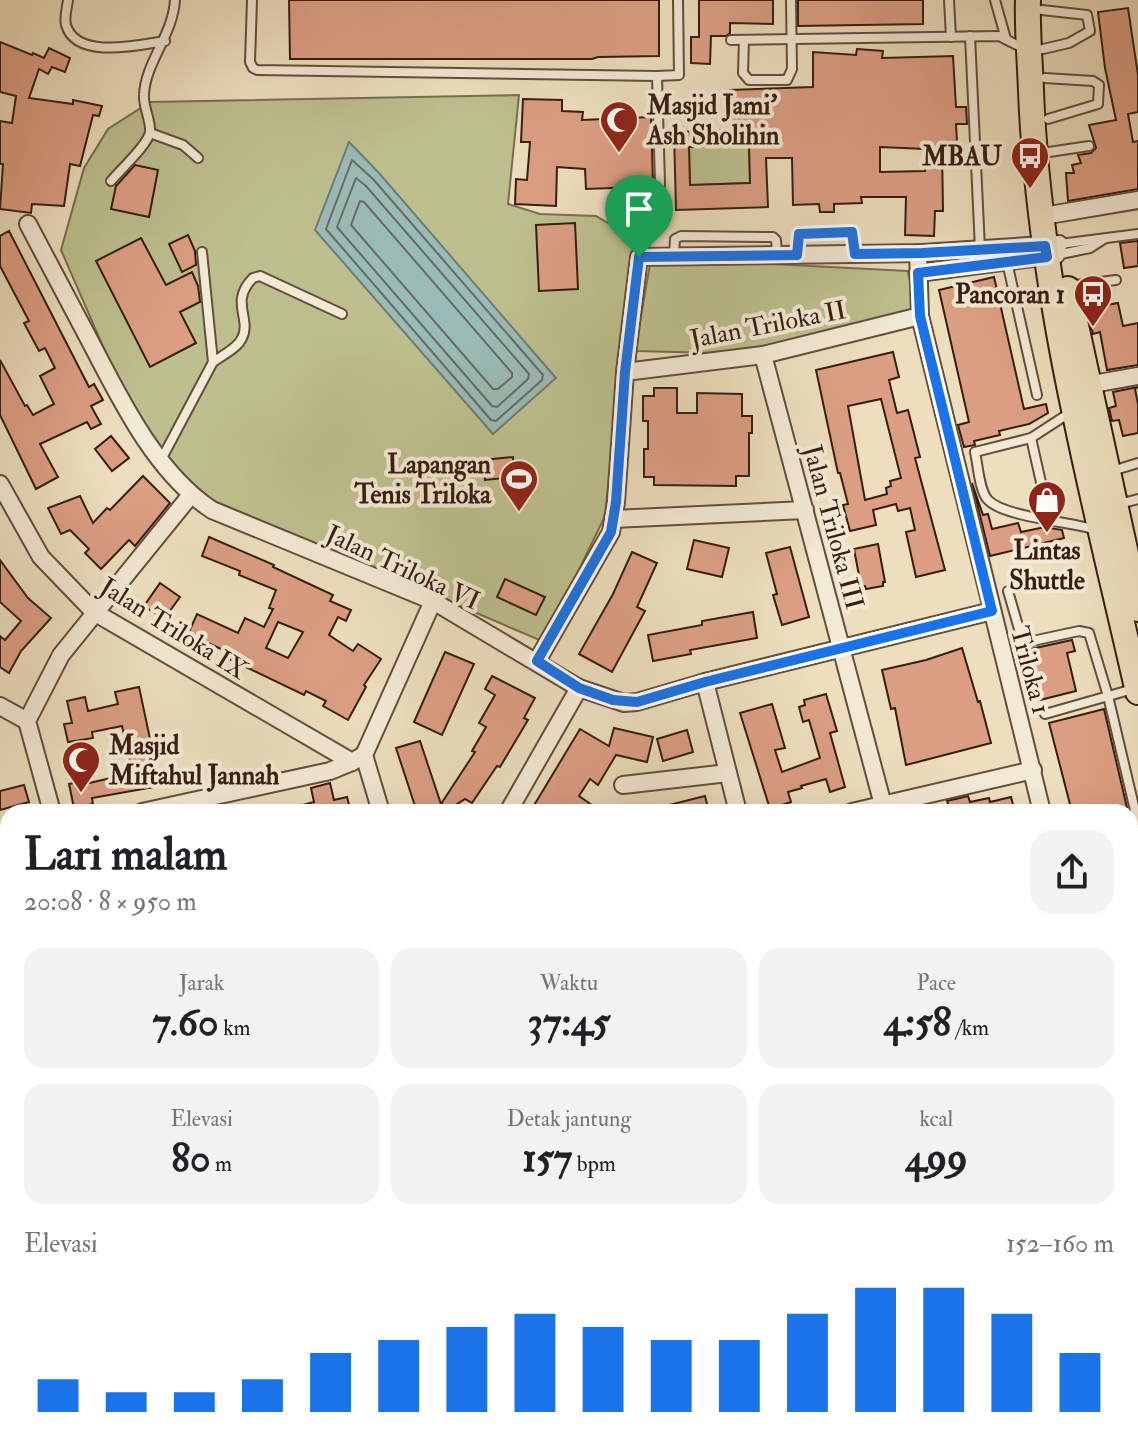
<!DOCTYPE html>
<html lang="id">
<head>
<meta charset="utf-8">
<style>
	body { margin:0; font-family:"IM FELL Double Pica",serif; background:#f2f2f2; color:#202124; height:100vh; display:flex; flex-direction:column; font-size:30px; white-space:nowrap }
	* { box-sizing:border-box; margin:0 }
	p { font-size:26px; color:#757577 }
	.icon { flex:none; width:44px; height:44px; fill:none; stroke:currentColor; stroke-width:2; stroke-linecap:round; stroke-linejoin:round }
	.map { position:relative; flex:1; overflow:hidden }
	.drawer { position:absolute; left:0px; top:804px; width:1138px; height:648px; display:flex; flex-direction:column; background:#fff; border-radius:24px 24px 0 0; box-shadow:0 8px 32px #0002 }
	.drawer>* { flex:none }
	.pin { position:absolute; display:grid; place-items:center; width:68px; height:68px; color:#fff; margin:-82px -34px; border-radius:50% 50% 50% 0; rotate:-45deg; box-shadow:0 0 8px #0007 }
	.pin .icon { rotate:45deg }
	.round { display:grid; place-items:center; flex:none; width:84px; height:84px; border-radius:24px; background:#f2f2f2 }
	.summary { display:flex; align-items:center; justify-content:space-between; height:136px; padding:0 24px }
	h1 { font-size:44px; font-weight:800; line-height:60px }
	.stats { display:grid; grid-template-columns:repeat(3,1fr); gap:12px; height:136px; padding:8px 24px }
	.stats div { display:grid; align-content:center; border-radius:20px; background:#f2f2f2; text-align:center }
	.stats b { font-size:40px; font-weight:800 }
	.stats small { font-size:22px; font-weight:400 }
	.stats p { font-size:22px }
	.chart { height:224px; padding:16px 24px }
	.chart p { display:flex; justify-content:space-between }
	.chart svg { width:100%; height:144px; margin-top:8px; stroke:#1a73e8; stroke-width:6 }
	.map>svg:first-child { display:block }
	.green { fill:#bdc08e; stroke:#7a6e50; stroke-width:2 }
	.water { fill:#9abcb6; stroke:#727c74; stroke-width:2 }
	.lines { fill:none; stroke-linecap:round; stroke-linejoin:round }
	.shore { stroke:#686c64; stroke-width:2 }
	.building { fill:#dc9f83; stroke:#371d12; stroke-width:2; fill-rule:evenodd }
	.service-casing { stroke:#644e3d; stroke-width:12 }
	.minor-casing { stroke:#644e3d; stroke-width:20 }
	.primary-casing { stroke:#371d12; stroke-width:28 }
	.service { stroke:#f3ead5; stroke-width:8 }
	.minor { stroke:#f3ead5; stroke-width:16 }
	.primary { stroke:#eddfbe; stroke-width:24 }
	.route-casing { stroke:#fff; stroke-width:16 }
	.route { stroke:#1a73e8; stroke-width:10 }
	.labels { text-anchor:middle; stroke-width:8; stroke-linejoin:round; paint-order:stroke }
	.poi-label { font-size:26px; font-weight:bold; fill:#371d12; stroke:#f3ead5; text-anchor:end }
	.street-label { font-size:26px; fill:#371d12; stroke:#f3ead5 }
</style>
</head>
<body>
<div class="map">
<svg width="1138" height="1452" viewBox="0 0 1138 1452">
	<rect width="100%" height="100%" fill="#eddfbe"/>
	<filter id="stains"><feTurbulence type="fractalNoise" baseFrequency=".0025" numOctaves="4"/><feColorMatrix values="0 0 0 0 .2 0 0 0 0 .09 0 0 0 0 .02 0 0 0 .5 -.17"/></filter>
	<radialGradient id="worn" r=".72"><stop offset=".6" stop-color="#630" stop-opacity="0"/><stop offset="1" stop-color="#630" stop-opacity=".3"/></radialGradient>
	<g class="green">
		<polygon points="519,95 508,204 540,214 596,216 637,240 621,357 605,516 544,642 198,494 135,420 61,250 84,168 108,129 150,102"/>
		<polygon points="749,146 750,183 690,185 689,147"/>
		<polygon points="651,258 908,271 915,312 788,355 635,351"/>
	</g>
	<polygon class="water" points="349,142 379,173 556,378 493,434 315,230"/>
	<g class="lines">
		<g class="shore">
			<polygon points="352,160 373,179 543,375 542,380 496,421 491,420 326,229"/>
			<polygon points="356,178 366,186 529,374 528,379 497,407 492,406 337,227"/>
			<polygon points="360,201 364,202 512,373 512,377 498,389 493,389 351,225"/>
		</g>
	</g>
	<g class="building">
		<polygon points="289,0 659,0 659,56 598,57 592,59 290,59"/>
		<polygon points="699,0 773,0 773,24 730,23 730,33 726,36 711,36 710,64 691,63 691,37 699,37"/>
		<polygon points="798,0 923,0 923,24 798,26"/>
		<polygon points="1128,8 1138,75 1138,112 1128,114 1133,142 1138,141 1138,189 1068,201 1066,173 1074,173 1072,165 1081,163 1078,155 1091,153 1096,148 1089,125 1116,120 1105,68 1098,12"/>
		<polygon points="0,42 32,55 33,53 44,58 49,48 70,58 65,72 52,67 48,74 39,69 29,98 73,104 73,100 102,106 99,116 93,115 80,166 70,164 64,206 32,204 31,213 0,209 3,164 0,164 0,121 12,123 16,96 0,92"/>
		<path d="M 857,49 L 883,51 L 882,58 L 953,56 L 956,107 L 966,107 L 967,124 L 956,124 L 957,141 L 946,142 L 946,149 L 942,149 L 943,211 L 935,211 L 934,236 L 905,235 L 906,197 L 861,197 L 862,203 L 834,204 L 834,212 L 820,212 L 819,204 L 793,205 L 792,158 L 766,158 L 768,207 L 676,210 L 674,132 L 731,130 L 730,90 L 813,87 L 813,52 L 856,55 ZM 749,146 L 750,183 L 690,185 L 689,147 ZM 880,147 L 925,149 L 925,171 L 880,172 Z"/>
		<polygon points="523,99 562,100 562,111 583,112 582,120 651,117 653,184 650,203 640,203 639,187 586,189 585,169 557,167 556,206 515,204 516,179 527,180 530,142 521,142"/>
		<polygon points="135,165 158,170 149,217 111,209 116,186"/>
		<polygon points="575,223 578,289 539,291 536,225"/>
		<polygon points="9,231 89,387 94,384 103,400 91,406 101,424 91,429 87,422 40,444 58,477 36,489 0,415 0,360 25,406 27,405 33,415 54,404 40,376 55,368 45,348 39,351 24,323 29,321 0,266 0,236"/>
		<polygon points="188,235 195,251 196,265 182,272 169,244"/>
		<polygon points="141,238 166,285 192,272 198,286 200,302 180,312 196,343 150,367 96,261"/>
		<polygon points="1138,241 1138,266 1124,268 1120,243"/>
		<polygon points="994,277 1024,409 1046,404 1048,413 1029,424 999,431 1000,435 974,441 975,445 964,447 958,425 969,422 939,290"/>
		<polygon points="1092,290 1095,307 1118,303 1123,326 1138,323 1138,365 1107,370 1100,332 1093,334 1084,291"/>
		<path d="M 893,352 L 899,377 L 889,380 L 897,413 L 908,410 L 920,457 L 915,458 L 945,570 L 916,577 L 906,532 L 915,530 L 910,508 L 898,511 L 896,504 L 873,510 L 876,525 L 850,531 L 843,505 L 848,504 L 840,473 L 838,473 L 816,370 ZM 881,399 L 901,478 L 890,481 L 891,486 L 886,488 L 887,494 L 865,500 L 848,406 Z"/>
		<polygon points="1138,387 1135,389 1138,404 1138,433 1123,436 1119,420 1112,421 1109,408 1116,406 1113,392"/>
		<polygon points="654,388 677,388 677,413 697,413 697,393 742,394 742,416 752,416 752,433 749,433 749,476 736,476 736,486 654,485 654,477 644,477 644,449 648,449 648,421 643,421 643,396 654,396"/>
		<polygon points="111,436 129,458 112,471 95,449"/>
		<polygon points="513,457 514,477 485,480 483,460"/>
		<polygon points="143,476 170,503 135,546 129,540 101,569 85,553 89,549 70,530 61,534 48,508 80,496 93,523 107,508 110,510"/>
		<polygon points="972,483 983,515 988,514 992,529 1018,523 1021,532 1045,527 1062,530 1064,538 990,556"/>
		<path d="M 209,537 L 274,565 L 273,567 L 333,595 L 330,601 L 351,610 L 346,621 L 338,617 L 329,635 L 353,651 L 358,644 L 381,659 L 364,685 L 366,687 L 348,720 L 323,706 L 326,701 L 306,691 L 304,695 L 227,658 L 230,653 L 188,634 L 197,614 L 238,633 L 245,618 L 264,627 L 273,609 L 269,608 L 276,590 L 239,575 L 240,571 L 202,556 ZM 278,622 L 303,632 L 288,658 L 266,648 Z"/>
		<polygon points="694,540 729,548 722,577 687,569"/>
		<polygon points="878,544 885,582 883,582 883,586 866,589 865,586 861,586 854,549"/>
		<polygon points="790,547 809,617 782,625 773,595 777,594 766,553"/>
		<polygon points="632,552 657,563 637,607 645,611 612,672 579,654 613,594"/>
		<polygon points="0,560 28,598 51,618 21,651 9,673 0,667 0,636 5,640 21,621 0,602"/>
		<polygon points="505,579 545,597 536,615 497,597"/>
		<polygon points="160,583 180,597 164,619 144,606"/>
		<polygon points="753,612 757,638 690,650 691,654 653,661 648,635 702,625 702,621"/>
		<polygon points="1072,640 1075,651 1067,653 1076,691 1040,700 1026,650"/>
		<polygon points="962,648 978,702 980,701 991,743 906,765 895,708 891,709 882,670 926,660"/>
		<polygon points="445,652 474,664 442,735 414,722"/>
		<polygon points="492,676 535,698 524,718 528,720 500,767 497,766 472,803 465,799 445,812 417,812 396,748 420,741 441,804 475,752 472,751 486,727 479,723 495,695 485,689"/>
		<polygon points="139,687 160,786 92,798 93,804 74,808 69,784 88,780 89,783 133,773 122,726 92,732 93,738 68,742 64,724 72,723 67,701 85,697 88,711 118,704 115,692"/>
		<polygon points="826,694 837,731 830,733 845,787 830,792 826,779 801,786 802,788 788,792 791,802 770,809 740,713 772,704 785,748 775,750 782,772 820,758 809,720 803,722 799,707 805,705 804,700"/>
		<polygon points="1104,709 1128,812 1072,812 1049,723"/>
		<polygon points="614,728 653,737 647,762 616,755 598,785 590,779 579,796 602,812 530,812 580,729 609,746"/>
		<polygon points="687,730 693,752 663,761 657,739"/>
		<polygon points="330,783 334,800 347,797 351,812 291,812 291,808 314,802 311,788"/>
		<polygon points="24,785 29,802 0,810 0,791"/>
		<polygon points="705,796 709,812 657,812 657,808"/>
		<polygon points="968,796 970,802 989,798 990,802 1011,797 1015,812 945,812 945,807 949,806 947,801"/>
	</g>
	<g class="lines">
		<g class="service-casing">
			<g id="service">
				<path d="M 68,0 C 67,8 64,17 66,25 C 76,60 139,45 165,41"/>
				<polyline points="252,0 250,62 253,68 257,70 657,76 660,184 654,223 639,257"/>
				<polyline points="949,0 951,37"/>
				<polyline points="995,0 1006,39"/>
				<polyline points="1042,10 1087,15 1090,31 1069,43 1043,49"/>
				<polyline points="970,36 980,249"/>
				<polyline points="731,40 999,36 1025,49"/>
				<polyline points="744,40 743,73 749,80 787,80 792,69 791,0"/>
				<polyline points="657,76 679,75 678,0"/>
				<polyline points="1045,78 1093,81 1099,85 1098,104 1048,119"/>
				<polyline points="150,133 183,145 198,158"/>
				<polyline points="1049,152 1089,146"/>
				<path d="M 111,181 C 120,170 148,145 150,132 C 151,120 143,107 144,95 C 145,63 173,35 175,0"/>
				<polyline points="1060,244 1138,234"/>
				<polyline points="1061,254 1090,248 1104,239"/>
				<polyline points="797,255 799,234 852,232 855,254"/>
				<polyline points="674,256 675,239 681,236 773,237 776,240 777,254"/>
				<polyline points="1007,262 1037,395"/>
				<polyline points="1068,286 1116,280"/>
				<path d="M 213,362 C 221,356 238,348 242,338 C 252,319 229,302 253,278 L 260,276 L 342,314"/>
				<path d="M 1071,412 L 1031,438 L 975,452 C 978,465 979,490 988,500 C 1004,517 1072,522 1097,530"/>
				<polyline points="1031,438 1049,518"/>
				<polyline points="161,460 213,362 202,252"/>
				<polyline points="1112,471 1138,463"/>
				<polyline points="1119,504 1138,499"/>
				<polyline points="1008,591 1023,643 1079,631 1089,633 1108,696 1138,823"/>
				<polyline points="1045,714 1133,689"/>
				<path d="M 1138,901 C 1128,907 1131,917 1133,927 L 1138,931"/>
				<polyline points="1090,1452 1090,1444"/>
			</g>
		</g>
		<g class="minor-casing">
			<g id="minor">
				<polyline points="1055,214 1138,200"/>
				<path d="M 28,224 C 49,264 70,303 91,343 C 121,401 156,473 212,510 L 433,601 L 579,688 L 624,703 L 637,702 L 705,682 L 992,611"/>
				<polyline points="918,253 920,316 1042,812"/>
				<polyline points="918,273 1056,255"/>
				<polyline points="763,355 883,805"/>
				<polyline points="625,372 763,355 920,316"/>
				<polyline points="1087,385 1138,376"/>
				<polyline points="0,484 41,557 94,612 352,762 364,755 381,812"/>
				<polyline points="613,519 805,510"/>
				<polyline points="537,661 611,532 616,502 625,372 639,257 922,253 1059,244"/>
				<polyline points="705,682 738,812"/>
				<polyline points="0,706 27,721"/>
				<polyline points="364,755 433,601"/>
				<polyline points="623,785 728,773"/>
				<polyline points="52,812 27,721 61,655 190,496"/>
				<polyline points="142,812 330,771 352,762"/>
				<polyline points="508,812 579,688"/>
				<polyline points="852,812 1033,770"/>
				<polyline points="0,843 8,841"/>
				<polyline points="0,1027 6,1029"/>
				<polyline points="1130,1083 1138,1081"/>
				<polyline points="1130,1159 1138,1158"/>
				<polyline points="0,1354 8,1352"/>
				<polyline points="0,1419 7,1416"/>
				<polyline points="211,1444 215,1452"/>
				<polyline points="405,1444 407,1452"/>
				<polyline points="631,1444 633,1452"/>
				<polyline points="905,1444 907,1452"/>
				<polyline points="474,1452 505,1444"/>
				<polyline points="707,1452 736,1444"/>
			</g>
		</g>
		<g class="primary-casing">
			<g id="primary">
				<path d="M 1028,0 C 1027,30 1030,61 1031,91 C 1039,295 1093,494 1138,692"/>
				<polyline points="1068,289 1138,609"/>
			</g>
		</g>
		<use href="#service" class="service"/>
		<use href="#minor" class="minor"/>
		<use href="#primary" class="primary"/>
	</g>
	<g class="lines">
		<g class="route-casing">
			<polygon id="route" points="852,232 855,254 922,253 1045,246 1047,257 918,273 920,316 992,611 705,682 637,702 613,700 579,688 537,661 611,532 616,502 625,372 639,257 797,255 799,234"/>
		</g>
		<use href="#route" class="route"/>
	</g>
	<defs>
		<g id="mosque-pin" transform="scale(2)"><path d="M0 17L-7.5 6A9.5 9.5 0 1 1 7.5 6Z" fill="#8f2418" stroke="#f3ead5"/><path d="M3.5-4.9A6 6 0 1 0 3.5 4.9A5 5 0 1 1 3.5-4.9Z" fill="#fff"/></g>
		<g id="bus-pin" transform="scale(2)"><path d="M0 17L-7.5 6A9.5 9.5 0 1 1 7.5 6Z" fill="#8f2418" stroke="#f3ead5"/><path d="M-5-6H5V4H4V6H2V4H-2V6H-4V4H-5ZM-3.5-4V0h7V-4ZM-3.5 1.2v1.5H-2V1.2ZM2 1.2v1.5H3.5V1.2Z" fill="#fff"/></g>
		<g id="stadium-pin" transform="scale(2)"><path d="M0 17L-7.5 6A9.5 9.5 0 1 1 7.5 6Z" fill="#8f2418" stroke="#f3ead5"/><path d="M0-5a6.5 5 0 1 0 0 10a6.5 5 0 1 0 0-10ZM-3.5-1.8h7v3.6h-7Z" fill="#fff"/></g>
		<g id="shop-pin" transform="scale(2)"><path d="M0 17L-7.5 6A9.5 9.5 0 1 1 7.5 6Z" fill="#8f2418" stroke="#f3ead5"/><path d="M-5-2.5h2.3a2.7 3.5 0 0 1 5.4 0H5L5.5 6h-11ZM-1.5-2.5h3a1.5 2.3 0 0 0-3 0Z" fill="#fff"/></g>
	</defs>
	<g fill-rule="evenodd">
		<use href="#mosque-pin" x="619" y="120"/>
		<use href="#bus-pin" x="1030" y="156"/>
		<use href="#bus-pin" x="1093" y="294"/>
		<use href="#stadium-pin" x="519" y="479"/>
		<use href="#shop-pin" x="1047" y="500"/>
		<use href="#mosque-pin" x="81" y="760"/>
	</g>
	<g class="labels">
		<g class="poi-label">
			<text x="647" y="114" text-anchor="start">Masjid Jami'<tspan x="647" dy="30">Ash Sholihin</tspan></text>
			<text x="1002" y="165">MBAU</text>
			<text x="1065" y="303">Pancoran 1</text>
			<text x="491" y="473">Lapangan<tspan x="491" dy="30">Tenis Triloka</tspan></text>
			<text x="1047" y="559" text-anchor="middle">Lintas<tspan x="1047" dy="30">Shuttle</tspan></text>
			<text x="109" y="754" text-anchor="start">Masjid<tspan x="109" dy="30">Miftahul Jannah</tspan></text>
		</g>
		<g class="street-label">
			<text transform="translate(768 324) rotate(-11)" y="9">Jalan Triloka II</text>
			<text transform="translate(834 527) rotate(75)" y="9">Jalan Triloka III</text>
			<text transform="translate(403 567) rotate(25)" y="9">Jalan Triloka VI</text>
			<text transform="translate(174 628) rotate(32)" y="9">Jalan Triloka IX</text>
			<text transform="translate(1031 670) rotate(75)" y="9">Triloka 1</text>
		</g>
	</g>
	<rect width="100%" height="100%" filter="url(#stains)"/>
	<rect width="100%" height="100%" fill="url(#worn)"/>
</svg>
<div class="pin" style="left:639px;top:257px;background:#1e9e55"><svg class="icon" aria-label="arrive" viewBox="0 0 24 24"><path d="M6 21V4h12l-3 4 3 4H6"/></svg></div>
<section class="drawer">
<div class="summary"><div><h1>Lari malam</h1><p>20:08 · 8 × 950 m</p></div><a class="round"><svg class="icon" aria-label="share" viewBox="0 0 24 24"><path d="M12 15V3M7 8l5-5 5 5M5 13v7h14v-7"/></svg></a></div>
<div class="stats">
<div><p>Jarak</p><b>7.60<small> km</small></b></div>
<div><p>Waktu</p><b>37:45</b></div>
<div><p>Pace</p><b>4:58<small> /km</small></b></div>
</div>
<div class="stats">
<div><p>Elevasi</p><b>80<small> m</small></b></div>
<div><p>Detak jantung</p><b>157<small> bpm</small></b></div>
<div><p>kcal</p><b>499</b></div>
</div>
<div class="chart"><p><span>Elevasi</span>152–160 m</p>
<svg viewBox="0 0 160 44" preserveAspectRatio="none"><path d="M5 44V34M15 44V38M25 44V38M35 44V34M45 44V26M55 44V22M65 44V18M75 44V14M85 44V18M95 44V22M105 44V22M115 44V14M125 44V6M135 44V6M145 44V14M155 44V26"/></svg>
</div>
</section>
</div>
</body>
</html>
